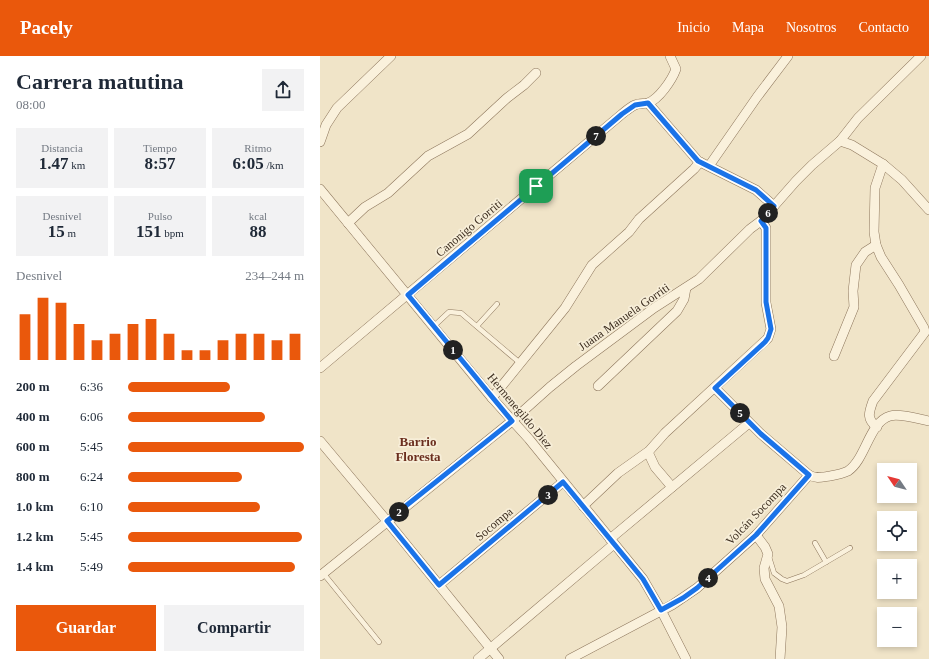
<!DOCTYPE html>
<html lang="es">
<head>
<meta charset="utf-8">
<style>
	body { margin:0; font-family:"Times New Roman",serif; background:#f2f2f3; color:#1f2937; height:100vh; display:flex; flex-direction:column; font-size:15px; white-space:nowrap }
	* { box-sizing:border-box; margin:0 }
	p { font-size:13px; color:#747a83 }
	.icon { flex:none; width:22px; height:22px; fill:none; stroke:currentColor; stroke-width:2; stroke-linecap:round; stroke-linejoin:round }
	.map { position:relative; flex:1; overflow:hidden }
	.details { display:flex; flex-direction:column; background:#fff; width:320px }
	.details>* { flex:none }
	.needle { width:26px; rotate:305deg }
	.controls { position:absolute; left:557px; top:407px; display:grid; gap:8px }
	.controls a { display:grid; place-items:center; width:40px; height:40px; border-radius:0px; background:#fff; box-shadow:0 2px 6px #0003; font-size:20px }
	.pin { position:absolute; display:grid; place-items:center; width:34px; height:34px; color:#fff; margin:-17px; border-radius:8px; box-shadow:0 2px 6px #0006 }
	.km { position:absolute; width:20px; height:20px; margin:-10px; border-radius:50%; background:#222; color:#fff; font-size:11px; line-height:20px; text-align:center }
	.round { display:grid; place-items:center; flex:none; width:42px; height:42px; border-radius:0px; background:#f2f2f3 }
	.summary { display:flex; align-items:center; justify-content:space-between; height:68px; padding:0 16px }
	h1 { font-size:22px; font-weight:800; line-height:30px }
	.stats { display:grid; grid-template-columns:repeat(3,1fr); gap:6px; height:68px; padding:4px 16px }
	.stats div { display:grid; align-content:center; border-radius:0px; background:#f2f2f3; text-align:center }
	.stats b { font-size:17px; font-weight:800 }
	.stats small { font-size:11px; font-weight:400 }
	.stats p { font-size:11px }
	.chart { height:112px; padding:8px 16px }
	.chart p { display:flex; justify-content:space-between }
	.chart svg { width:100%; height:72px; margin-top:4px; stroke:#ea580c; stroke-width:6 }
	.button { display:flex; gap:8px; margin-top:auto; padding:8px 16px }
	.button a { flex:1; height:46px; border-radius:0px; background:#ea580c; color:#fff; font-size:16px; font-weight:800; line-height:46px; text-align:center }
	.button a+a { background:#f2f2f3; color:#1f2937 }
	ul { padding:0 16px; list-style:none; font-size:13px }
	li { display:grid; grid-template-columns:64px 48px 1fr; align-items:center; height:30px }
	li i { height:10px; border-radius:5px; background:#ea580c }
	header { display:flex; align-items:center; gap:24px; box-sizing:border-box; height:56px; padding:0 20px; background:#ea580c; color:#fff }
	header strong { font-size:19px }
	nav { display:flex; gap:22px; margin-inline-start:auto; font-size:14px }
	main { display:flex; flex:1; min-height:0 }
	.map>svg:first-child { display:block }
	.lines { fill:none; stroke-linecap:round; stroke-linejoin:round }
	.lane-casing { stroke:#8d765c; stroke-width:5.5 }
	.street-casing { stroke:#8d765c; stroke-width:10 }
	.lane { stroke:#faf1dc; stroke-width:4.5 }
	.street { stroke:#faf1dc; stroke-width:9 }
	.route-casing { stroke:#fff; stroke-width:8 }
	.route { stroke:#1a73e8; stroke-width:5 }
	.labels { text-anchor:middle; stroke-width:3.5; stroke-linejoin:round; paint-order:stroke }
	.street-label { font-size:12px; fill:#3d2e20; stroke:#f7eed8 }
	.neighbourhood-label { font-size:13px; font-weight:bold; fill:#6b2e1e; stroke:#f7eed8 }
</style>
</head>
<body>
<header>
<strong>Pacely</strong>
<nav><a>Inicio</a><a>Mapa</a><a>Nosotros</a><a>Contacto</a></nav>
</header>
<main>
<section class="details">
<div class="summary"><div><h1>Carrera matutina</h1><p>08:00</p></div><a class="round"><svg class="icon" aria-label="share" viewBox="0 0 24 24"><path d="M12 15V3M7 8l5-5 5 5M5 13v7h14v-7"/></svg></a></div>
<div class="stats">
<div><p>Distancia</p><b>1.47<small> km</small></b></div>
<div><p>Tiempo</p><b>8:57</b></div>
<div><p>Ritmo</p><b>6:05<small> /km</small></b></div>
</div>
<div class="stats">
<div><p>Desnivel</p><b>15<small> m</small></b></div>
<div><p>Pulso</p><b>151<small> bpm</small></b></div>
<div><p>kcal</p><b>88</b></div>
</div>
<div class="chart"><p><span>Desnivel</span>234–244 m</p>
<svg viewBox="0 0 160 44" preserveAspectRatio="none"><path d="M5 44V16M15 44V6M25 44V9M35 44V22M45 44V32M55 44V28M65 44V22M75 44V19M85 44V28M95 44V38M105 44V38M115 44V32M125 44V28M135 44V28M145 44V32M155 44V28"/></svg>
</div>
<ul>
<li><b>200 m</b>6:36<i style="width:58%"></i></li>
<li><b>400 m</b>6:06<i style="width:78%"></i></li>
<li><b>600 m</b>5:45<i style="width:100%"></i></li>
<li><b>800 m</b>6:24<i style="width:65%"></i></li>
<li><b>1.0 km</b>6:10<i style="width:75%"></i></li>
<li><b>1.2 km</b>5:45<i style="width:99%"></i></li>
<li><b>1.4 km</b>5:49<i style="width:95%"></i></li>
</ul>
<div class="button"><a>Guardar</a><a>Compartir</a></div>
</section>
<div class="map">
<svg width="609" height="603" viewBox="0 0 609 603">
	<rect width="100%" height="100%" fill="#f0e4c8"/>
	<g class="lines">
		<g class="lane-casing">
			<g id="lane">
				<polyline points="114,270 129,256 141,257 200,307"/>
				<polyline points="157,270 177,248"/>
				<polyline points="495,487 506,506"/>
				<polyline points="449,501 454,517 462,523 467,525 484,519 530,492"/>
				<polyline points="3,517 59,586"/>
			</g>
		</g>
		<g class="street-casing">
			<g id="street">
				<polyline points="328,47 378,105 436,134 454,150"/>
				<path d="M 520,85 L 532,89 L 563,108 L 555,132 L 554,176 L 556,189 L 561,201 L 579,229 L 604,272 L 605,276 L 553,345 C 549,356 546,363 557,371"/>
				<polyline points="0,86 6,69 17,52 71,0"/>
				<polyline points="563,108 582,124 609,154"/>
				<polyline points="389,110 437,41 468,0"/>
				<polyline points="0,133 172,342 209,383 323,523 341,554 366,603"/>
				<polyline points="28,167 45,151 68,137 108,100 148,78 187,42 204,29 216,17"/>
				<polyline points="514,300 534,251 533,235 536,209 545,196 556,189"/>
				<path d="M 0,312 L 302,58 C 306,55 310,51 315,49 C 319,47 324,48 328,47 C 339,43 352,24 356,13 L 350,0"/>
				<polyline points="278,330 357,255 364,243 366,232"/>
				<polyline points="395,332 441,378 489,419"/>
				<polyline points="172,342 245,252 272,209 309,176 319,163 374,113 380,106"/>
				<polyline points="0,385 67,465 179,603"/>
				<polyline points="328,396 335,411 352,431"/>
				<polyline points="263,450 298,417 329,395 345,377 448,282 451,273 446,247 446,172 441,165"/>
				<polyline points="436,479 445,491 448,498 444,512 445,523 459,550 462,571 460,603"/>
				<polyline points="290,483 429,367"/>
				<polyline points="0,520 192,365 230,331 256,310 334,252 379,223 430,173 446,161 454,150 476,125 492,109 520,85 538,62 601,0"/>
				<polyline points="119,529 243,426"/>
				<polyline points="158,603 294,488"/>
				<path d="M 250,603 L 352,549 L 377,532 L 436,479 L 489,419 C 496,423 502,421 510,420 C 516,419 522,418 528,415 C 546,403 549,366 570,360 C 579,357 599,363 609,365"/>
			</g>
		</g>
		<use href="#lane" class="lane"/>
		<use href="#street" class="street"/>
	</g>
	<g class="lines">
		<g class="route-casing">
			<polygon id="route" points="328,47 378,105 436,134 454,150 446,161 441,165 446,172 446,246 451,273 448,282 445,286 395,332 441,378 489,419 436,479 377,532 363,542 341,554 323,523 243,426 119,529 67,465 192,365 88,239 302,58 315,49"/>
		</g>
		<use href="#route" class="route"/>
	</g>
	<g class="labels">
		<g class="street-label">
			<text transform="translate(149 172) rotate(-40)" y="4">Canonigo Gorriti</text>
			<text transform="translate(304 261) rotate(-35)" y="4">Juana Manuela Gorriti</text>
			<text transform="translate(200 355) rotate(50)" y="4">Hermenegildo Diez</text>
			<text transform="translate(436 458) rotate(-46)" y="4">Volcán Socompa</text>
			<text transform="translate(174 468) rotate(-40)" y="4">Socompa</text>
		</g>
		<g class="neighbourhood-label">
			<text x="98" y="390">Barrio<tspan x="98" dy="15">Floresta</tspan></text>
		</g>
	</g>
</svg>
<div class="controls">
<a><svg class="needle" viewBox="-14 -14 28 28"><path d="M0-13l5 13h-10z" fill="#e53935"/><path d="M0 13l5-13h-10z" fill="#747a83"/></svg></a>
<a><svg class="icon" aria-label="locate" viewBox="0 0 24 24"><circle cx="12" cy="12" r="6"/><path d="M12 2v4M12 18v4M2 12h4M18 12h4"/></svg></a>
<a>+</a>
<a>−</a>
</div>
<div class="pin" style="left:216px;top:130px;background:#1e9e55"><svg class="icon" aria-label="arrive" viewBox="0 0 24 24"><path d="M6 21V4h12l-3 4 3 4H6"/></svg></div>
<b class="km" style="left:133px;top:294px">1</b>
<b class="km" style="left:79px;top:456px">2</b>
<b class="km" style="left:228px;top:439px">3</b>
<b class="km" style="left:388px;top:522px">4</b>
<b class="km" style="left:420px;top:357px">5</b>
<b class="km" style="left:448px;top:157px">6</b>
<b class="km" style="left:276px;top:80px">7</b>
</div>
</main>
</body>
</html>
